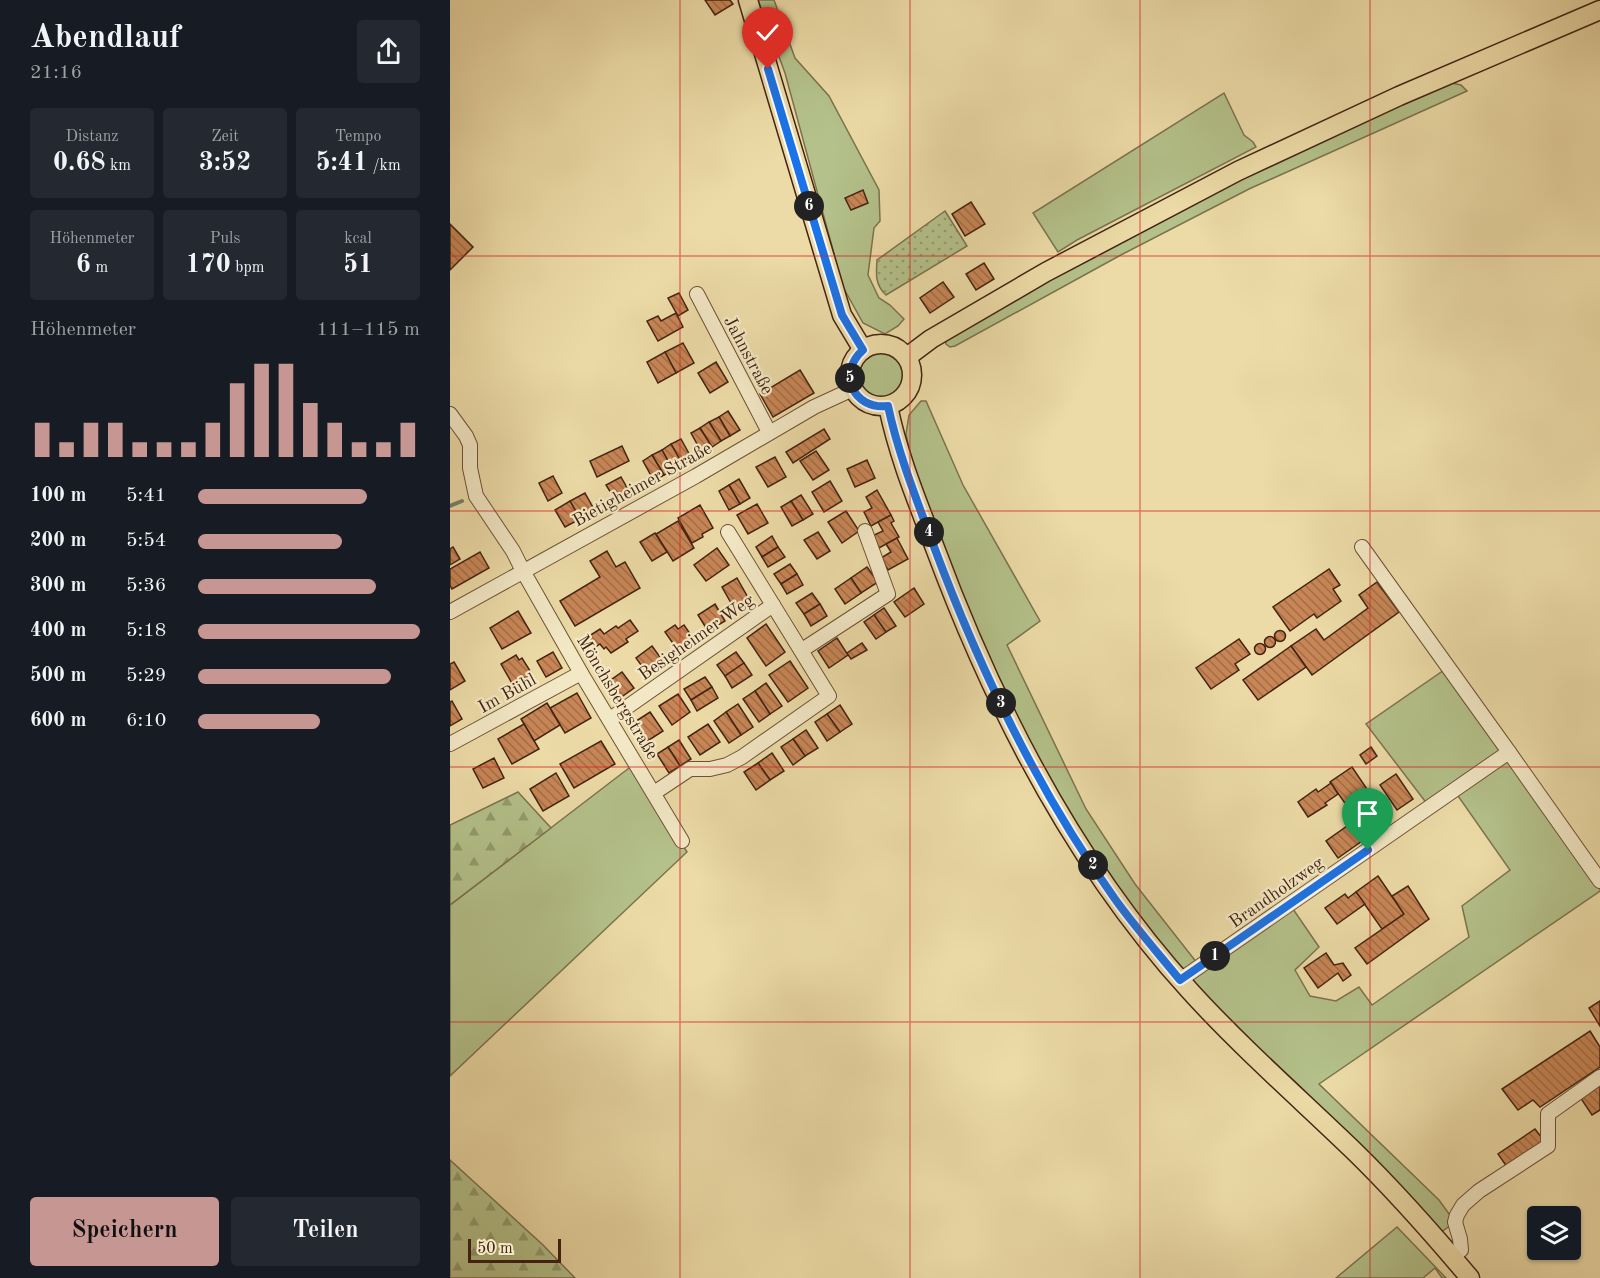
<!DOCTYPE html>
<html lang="de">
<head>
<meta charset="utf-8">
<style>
	body { margin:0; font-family:"Old Standard TT",serif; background:#242831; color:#f1f3f6; height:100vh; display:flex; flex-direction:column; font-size:22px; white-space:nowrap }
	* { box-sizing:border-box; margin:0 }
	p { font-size:20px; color:#9ea1a6 }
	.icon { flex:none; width:33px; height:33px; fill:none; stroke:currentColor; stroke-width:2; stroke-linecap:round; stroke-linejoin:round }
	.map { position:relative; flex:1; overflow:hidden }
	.panel { display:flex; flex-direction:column; background:#171b24; width:450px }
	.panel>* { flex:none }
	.controls { position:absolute; left:1077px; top:1206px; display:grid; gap:12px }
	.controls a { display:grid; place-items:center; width:54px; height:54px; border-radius:6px; background:#171b24; box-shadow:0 2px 4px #0004; font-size:30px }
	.scale { position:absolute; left:18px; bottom:15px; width:93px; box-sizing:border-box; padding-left:6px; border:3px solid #442312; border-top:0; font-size:16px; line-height:21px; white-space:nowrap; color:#442312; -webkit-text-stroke:4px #f3e8c6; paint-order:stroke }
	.pin { position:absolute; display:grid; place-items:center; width:51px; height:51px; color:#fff; margin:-62px -26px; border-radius:50% 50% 50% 0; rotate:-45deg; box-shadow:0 0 6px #0007 }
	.pin .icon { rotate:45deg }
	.km { position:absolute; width:30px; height:30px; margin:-15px; border-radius:50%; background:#222; color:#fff; font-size:16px; line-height:30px; text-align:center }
	.round { display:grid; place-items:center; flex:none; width:63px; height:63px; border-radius:6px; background:#242831 }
	.summary { display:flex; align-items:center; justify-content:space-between; height:102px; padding:0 30px }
	h1 { font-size:33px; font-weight:700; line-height:45px }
	.stats { display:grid; grid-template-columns:repeat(3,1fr); gap:9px; height:102px; padding:6px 30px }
	.stats div { display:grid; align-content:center; border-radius:6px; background:#242831; text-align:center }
	.stats b { font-size:26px; font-weight:700 }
	.stats small { font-size:16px; font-weight:400 }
	.stats p { font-size:16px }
	.chart { height:168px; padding:12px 30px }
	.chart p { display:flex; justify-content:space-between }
	.chart svg { width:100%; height:108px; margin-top:6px; stroke:#c59692; stroke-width:6 }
	.cta { display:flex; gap:12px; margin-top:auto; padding:12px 30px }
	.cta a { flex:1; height:69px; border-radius:6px; background:#c59692; color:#111; font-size:24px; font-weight:700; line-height:69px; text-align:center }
	.cta a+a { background:#242831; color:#f1f3f6 }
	ul { padding:0 30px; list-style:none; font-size:20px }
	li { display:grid; grid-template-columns:96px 72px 1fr; align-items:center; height:45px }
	li i { height:15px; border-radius:8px; background:#c59692 }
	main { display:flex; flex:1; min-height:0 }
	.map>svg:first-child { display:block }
	.grass { fill:#b4c18a; stroke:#7c724e; stroke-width:1.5 }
	.forest { fill:url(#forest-firs); stroke:#7c724e; stroke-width:1.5 }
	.garden { fill:url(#garden-dots); stroke:#7c724e; stroke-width:1.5 }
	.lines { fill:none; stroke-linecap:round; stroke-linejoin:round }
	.stream { stroke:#787f69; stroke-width:4 }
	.building { fill:url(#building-back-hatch); stroke:#442312; stroke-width:1.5 }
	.minor-casing { stroke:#6e5137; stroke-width:16 }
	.major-casing { stroke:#442312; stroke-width:21 }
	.minor { stroke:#f3e8c6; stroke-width:14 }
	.major { stroke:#ecdba7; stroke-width:18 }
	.route-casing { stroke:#fff; stroke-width:12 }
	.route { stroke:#1a73e8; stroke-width:8 }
	.grid { fill:none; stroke:#d62828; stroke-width:1.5; stroke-opacity:0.55 }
	.labels { text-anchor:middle; stroke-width:4.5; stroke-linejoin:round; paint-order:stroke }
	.street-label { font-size:18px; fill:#442312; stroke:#f3e8c6 }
</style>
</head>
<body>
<main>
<section class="panel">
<div class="summary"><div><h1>Abendlauf</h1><p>21:16</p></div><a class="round"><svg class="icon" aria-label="share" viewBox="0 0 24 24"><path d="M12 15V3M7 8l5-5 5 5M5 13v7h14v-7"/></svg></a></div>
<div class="stats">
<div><p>Distanz</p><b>0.68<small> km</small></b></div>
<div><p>Zeit</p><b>3:52</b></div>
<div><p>Tempo</p><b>5:41<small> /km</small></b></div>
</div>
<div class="stats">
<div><p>Höhenmeter</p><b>6<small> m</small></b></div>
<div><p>Puls</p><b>170<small> bpm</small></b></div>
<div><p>kcal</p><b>51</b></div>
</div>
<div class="chart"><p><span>Höhenmeter</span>111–115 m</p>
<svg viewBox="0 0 160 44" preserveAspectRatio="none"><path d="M5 44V30M15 44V38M25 44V30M35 44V30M45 44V38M55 44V38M65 44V38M75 44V30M85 44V14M95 44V6M105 44V6M115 44V22M125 44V30M135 44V38M145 44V38M155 44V30"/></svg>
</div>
<ul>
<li><b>100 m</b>5:41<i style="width:76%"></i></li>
<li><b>200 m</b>5:54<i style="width:65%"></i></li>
<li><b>300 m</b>5:36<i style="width:80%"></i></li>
<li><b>400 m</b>5:18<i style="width:100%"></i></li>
<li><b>500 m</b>5:29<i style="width:87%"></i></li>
<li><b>600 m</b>6:10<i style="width:55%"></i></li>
</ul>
<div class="cta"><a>Speichern</a><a>Teilen</a></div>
</section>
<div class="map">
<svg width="1150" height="1278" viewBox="0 0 1150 1278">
	<defs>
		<pattern id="forest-firs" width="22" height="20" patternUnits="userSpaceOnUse" patternTransform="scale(1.5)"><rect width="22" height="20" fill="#b4c18a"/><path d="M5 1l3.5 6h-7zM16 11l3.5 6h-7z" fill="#949c6f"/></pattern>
		<pattern id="garden-dots" width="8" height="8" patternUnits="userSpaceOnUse" patternTransform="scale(1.5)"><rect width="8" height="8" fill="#b4c18a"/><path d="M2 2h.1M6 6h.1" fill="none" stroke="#949c6f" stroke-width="1.8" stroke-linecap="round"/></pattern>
		<pattern id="building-back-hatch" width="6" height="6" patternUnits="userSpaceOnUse" patternTransform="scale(1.5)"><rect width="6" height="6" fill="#c88656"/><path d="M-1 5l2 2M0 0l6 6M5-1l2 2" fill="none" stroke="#a46d46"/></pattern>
	</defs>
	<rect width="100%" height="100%" fill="#ecdba7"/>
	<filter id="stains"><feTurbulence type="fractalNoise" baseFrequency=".00333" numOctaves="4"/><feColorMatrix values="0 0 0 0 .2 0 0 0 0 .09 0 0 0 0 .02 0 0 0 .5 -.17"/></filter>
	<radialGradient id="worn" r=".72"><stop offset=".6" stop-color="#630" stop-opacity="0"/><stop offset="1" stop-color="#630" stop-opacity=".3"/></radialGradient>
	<g class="grass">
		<polygon points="308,0 324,0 345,58 379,96 429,190 430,221 424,228 418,275 429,298 440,305 454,319 448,326 435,334 413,323 393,287 335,73"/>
		<polygon points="997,82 1011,85 1017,91 799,189 669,256 505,346 500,347 496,344 495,339 506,331 754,195"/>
		<polygon points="774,93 794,135 803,142 806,147 627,240 608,252 583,213"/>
		<circle cx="432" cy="375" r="24"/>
		<polygon points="471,401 476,401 513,485 590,621 557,645 636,809 685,884 751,968 841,906 869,947 845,970 860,996 886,1001 909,987 922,1005 1019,937 1012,906 1060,870 1006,793 981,809 916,724 997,668 1150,885 1150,891 869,1084 989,1200 1005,1222 990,1233 736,977 664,887 590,764 557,701 510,592 462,463 456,434 459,415"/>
		<polygon points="183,765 237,852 0,1076 0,905"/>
		<polygon points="947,1227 996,1278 992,1278 985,1268 973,1278 886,1278"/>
	</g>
	<g class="forest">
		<polygon points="68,792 101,828 0,905 0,825"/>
		<polygon points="0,1160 93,1245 125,1278 0,1278"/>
	</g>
	<path class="garden" d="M 495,211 L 517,246 L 436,295 C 425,285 426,274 427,260 Z"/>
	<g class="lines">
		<polyline class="stream" points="0,506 12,501"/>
	</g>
	<g class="building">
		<polygon points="255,0 280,0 283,4 265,15"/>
		<polygon points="413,190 418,203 401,210 395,198"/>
		<polygon points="521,202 535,224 515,236 502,214"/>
		<polygon points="0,224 23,247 0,270"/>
		<polygon points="534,263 544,279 526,290 516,274"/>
		<polygon points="493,282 504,297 480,313 470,298"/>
		<polygon points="229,293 238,310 228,316 218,298"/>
		<polygon points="226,313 233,327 208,341 197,321 208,316 211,321"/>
		<polygon points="233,343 244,363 226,373 215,352"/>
		<polygon points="215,352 226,373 208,383 197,362"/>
		<polygon points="266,362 278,382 260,393 248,373"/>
		<polygon points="350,370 364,393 323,417 310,394"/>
		<polygon points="278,411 290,430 280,436 269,417"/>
		<polygon points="269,417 280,436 271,441 259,422"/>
		<polygon points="259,422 271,441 262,447 250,428"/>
		<polygon points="250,428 262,447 252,453 241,433"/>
		<polygon points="374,429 380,439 343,463 336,452"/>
		<polygon points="231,439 242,459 233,465 221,444"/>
		<polygon points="221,444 233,465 223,470 212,450"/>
		<polygon points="172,446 179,461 147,477 140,461"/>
		<polygon points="212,450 223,470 214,475 202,455"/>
		<polygon points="366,451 379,470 363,480 350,461"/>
		<polygon points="202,455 214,475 204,481 193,461"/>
		<polygon points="325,457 336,477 318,487 306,467"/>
		<polygon points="417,460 425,478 405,487 397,469"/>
		<polygon points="103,476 112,493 98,501 89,483"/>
		<polygon points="171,477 180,493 166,501 156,485"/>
		<polygon points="289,479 300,498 290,504 279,485"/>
		<polygon points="380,481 392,501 374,512 362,492"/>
		<polygon points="279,485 290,504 279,510 269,491"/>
		<polygon points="427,490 441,515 421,526 414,512 422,508 416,497"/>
		<polygon points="135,493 145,511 130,519 120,501"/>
		<polygon points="351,495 363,514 353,520 341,501"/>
		<polygon points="120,501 130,519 115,527 105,510"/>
		<polygon points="341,501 353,520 342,526 331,507"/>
		<polygon points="307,504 318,523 298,534 287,515"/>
		<polygon points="250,505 263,528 252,534 253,537 242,543 228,518"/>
		<polygon points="396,511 409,531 392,543 378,522"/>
		<polygon points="441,515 444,521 441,523 449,537 429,548 422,536 433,531 428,522"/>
		<polygon points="228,521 244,548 223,561 206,534"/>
		<polygon points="368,532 380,551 367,559 354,540"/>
		<polygon points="205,533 217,552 202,561 190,542"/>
		<polygon points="322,536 328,547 312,557 306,547"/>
		<polygon points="447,538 458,559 438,570 431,558 441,552 436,544"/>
		<polygon points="3,547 10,559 0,565 0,549"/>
		<polygon points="328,547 335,557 318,567 312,557"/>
		<polygon points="267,548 279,565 256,581 244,565"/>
		<polygon points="157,551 166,567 175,562 190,588 125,626 110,601 150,577 140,561"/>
		<polygon points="30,552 39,568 2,589 0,586 0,569"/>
		<polygon points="340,564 347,574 331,584 324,574"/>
		<polygon points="417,567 428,582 411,593 401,578"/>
		<polygon points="879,569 890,585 883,589 891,601 867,618 864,614 840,631 823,607"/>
		<polygon points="347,574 353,585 337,594 331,584"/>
		<polygon points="287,578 300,601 285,610 272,587"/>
		<polygon points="401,578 411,593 395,604 385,589"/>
		<polygon points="927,582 949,612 862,675 841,646 866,629 874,640 918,608 909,595"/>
		<polygon points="464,588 474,604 455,617 444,602"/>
		<polygon points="362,593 370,604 354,614 346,603"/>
		<polygon points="265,604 275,621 258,631 248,615"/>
		<polygon points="370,604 377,616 361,626 354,614"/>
		<polygon points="434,608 446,626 436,632 424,615"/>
		<polygon points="68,611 81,633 52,649 40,628"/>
		<polygon points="424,615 436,632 426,639 414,622"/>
		<polygon points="180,620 188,631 176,639 178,642 161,653 156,647 154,649 150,644 144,648 136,638 150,629 154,634 166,626 168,628"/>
		<polygon points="316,624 335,652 316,666 297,638"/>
		<polygon points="225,625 228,629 234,625 245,641 229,652 215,632"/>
		<circle cx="830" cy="636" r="5.5"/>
		<circle cx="820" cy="642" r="5.5"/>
		<polygon points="387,638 398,655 379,668 368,651"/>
		<polygon points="789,639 800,654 785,664 789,670 761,689 746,668"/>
		<polygon points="412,643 417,650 401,659 397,653"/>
		<circle cx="810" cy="649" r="5.5"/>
		<polygon points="202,646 215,664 199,676 186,658"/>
		<polygon points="841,646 856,667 808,700 793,680"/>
		<polygon points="103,652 112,668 96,677 87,661"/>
		<polygon points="286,652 294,663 275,676 267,665"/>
		<polygon points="66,655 69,660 72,658 82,674 63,685 51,664"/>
		<polygon points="340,661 358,688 338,702 319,675"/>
		<polygon points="4,662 15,681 0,690 0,664"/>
		<polygon points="294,663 302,675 282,688 275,676"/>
		<polygon points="172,672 184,688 170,698 158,682"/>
		<polygon points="255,677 262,687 241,700 234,689"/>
		<polygon points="316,683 332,706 320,714 305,691"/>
		<polygon points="262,687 268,698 247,711 241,700"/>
		<polygon points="305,691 320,714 309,722 293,699"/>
		<polygon points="127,693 141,718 115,733 100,708"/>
		<polygon points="228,694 240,712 222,725 209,706"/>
		<polygon points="2,701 12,719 0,726 0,702"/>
		<polygon points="97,703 110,725 84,741 71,719"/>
		<polygon points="288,704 303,727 291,735 276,712"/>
		<polygon points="390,705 402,724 390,732 377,714"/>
		<polygon points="200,712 213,731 196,742 183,723"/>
		<polygon points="276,712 291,735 279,743 264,721"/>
		<polygon points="377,714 390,732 377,741 365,722"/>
		<polygon points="74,724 89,749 62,764 48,739"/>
		<polygon points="258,724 270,742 250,755 238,737"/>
		<polygon points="356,730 368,748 355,756 343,739"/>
		<polygon points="343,739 355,756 343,765 331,747"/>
		<polygon points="229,740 241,759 230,766 218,747"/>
		<polygon points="151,741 165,764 124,788 110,764"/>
		<polygon points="218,747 230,766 219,773 207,754"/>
		<polygon points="921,747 927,756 916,764 910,755"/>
		<polygon points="322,753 334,771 320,780 308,763"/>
		<polygon points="44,758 54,778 33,788 23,769"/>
		<polygon points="308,763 320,780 306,790 294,772"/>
		<polygon points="902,767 925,801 904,816 880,782"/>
		<polygon points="106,773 119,796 93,811 80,789"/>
		<polygon points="946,774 963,799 947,810 930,785"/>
		<polygon points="881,783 888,794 875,803 877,805 858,817 848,802 866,789 868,792"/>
		<polygon points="914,814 926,831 888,858 876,841"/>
		<polygon points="928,876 954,914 932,929 906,892"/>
		<polygon points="958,886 979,919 917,964 905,948 954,914 942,896"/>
		<polygon points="906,892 915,904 887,924 875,908 895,894 898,898"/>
		<polygon points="876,953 884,965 893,963 901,975 893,981 888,973 868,988 854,968"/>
		<polygon points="1150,1001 1150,1026 1139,1008"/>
		<polygon points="1140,1031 1150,1047 1150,1067 1090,1107 1083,1100 1068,1110 1052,1089"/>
		<polygon points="1150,1084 1150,1110 1142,1115 1130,1097"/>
		<polygon points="1085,1129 1095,1142 1057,1167 1048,1154"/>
	</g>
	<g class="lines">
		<g class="minor-casing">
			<g id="minor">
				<polyline points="247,294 319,432"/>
				<polyline points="0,414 16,436 20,445 20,468 26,496 63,551 73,571 131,673 232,841"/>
				<polyline points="912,547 1059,752 1150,881"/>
				<polyline points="0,612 246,476 364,407 403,389"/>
				<polyline points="352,650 438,594 415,531"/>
				<polyline points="160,719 323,605"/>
				<polyline points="0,744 131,673"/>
				<polyline points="204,793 240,769 260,769 277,765 292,757 379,696 278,532"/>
				<polyline points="730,980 1059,752"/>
				<polyline points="1002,1257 1011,1250 1010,1239 1005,1222 1007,1215 1013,1205 1029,1191 1098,1146 1098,1114 1150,1077"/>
			</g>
		</g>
		<g class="major-casing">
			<g id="major">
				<polyline points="298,0 392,315 413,350"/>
				<circle cx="431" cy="375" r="31"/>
				<polyline points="457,357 481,339 596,272 788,171 949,96 1150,10"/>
				<path d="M 438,406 C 448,455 467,501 485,548 C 544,707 624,864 740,991 C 791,1047 849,1098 904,1151 C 945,1191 983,1234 1020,1278"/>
			</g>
		</g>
		<use href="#minor" class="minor"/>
		<use href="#major" class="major"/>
	</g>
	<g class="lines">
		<g class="route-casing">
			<path id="route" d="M 318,69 L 392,315 L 413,350 C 387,373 403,410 438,406 C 448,453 466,498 483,544 C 529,668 587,790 665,899 C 685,927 708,953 730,980 L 918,850"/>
		</g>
		<use href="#route" class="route"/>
	</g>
	<path class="grid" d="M 230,0 L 230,1278M 460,0 L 460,1278M 690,0 L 690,1278M 920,0 L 920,1278M 0,256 L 1150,256M 0,511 L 1150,511M 0,767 L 1150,767M 0,1022 L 1150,1022"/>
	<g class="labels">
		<g class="street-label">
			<text transform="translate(299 355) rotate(62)" y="6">Jahnstraße</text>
			<text transform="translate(192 484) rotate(-29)" y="6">Bietigheimer Straße</text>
			<text transform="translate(246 637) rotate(-35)" y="6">Besigheimer Weg</text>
			<text transform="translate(57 693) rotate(-29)" y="6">Im Bühl</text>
			<text transform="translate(168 697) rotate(59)" y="6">Mönchsbergstraße</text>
			<text transform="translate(826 892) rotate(-35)" y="6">Brandholzweg</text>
		</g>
	</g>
	<rect width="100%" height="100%" filter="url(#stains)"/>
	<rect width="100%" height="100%" fill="url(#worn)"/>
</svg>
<div class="controls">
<a><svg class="icon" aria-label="layers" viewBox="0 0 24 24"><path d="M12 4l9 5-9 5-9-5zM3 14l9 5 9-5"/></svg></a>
</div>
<div class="scale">50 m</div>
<div class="pin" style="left:918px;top:850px;background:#1e9e55"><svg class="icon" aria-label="arrive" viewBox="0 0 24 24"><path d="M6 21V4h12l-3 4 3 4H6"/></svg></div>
<div class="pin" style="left:318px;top:69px;background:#d93025"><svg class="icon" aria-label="check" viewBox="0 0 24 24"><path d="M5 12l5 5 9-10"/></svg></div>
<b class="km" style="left:765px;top:956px">1</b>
<b class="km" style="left:643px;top:865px">2</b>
<b class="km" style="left:551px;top:703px">3</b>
<b class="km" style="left:479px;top:532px">4</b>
<b class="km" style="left:400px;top:378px">5</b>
<b class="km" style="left:359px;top:206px">6</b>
</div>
</main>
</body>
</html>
